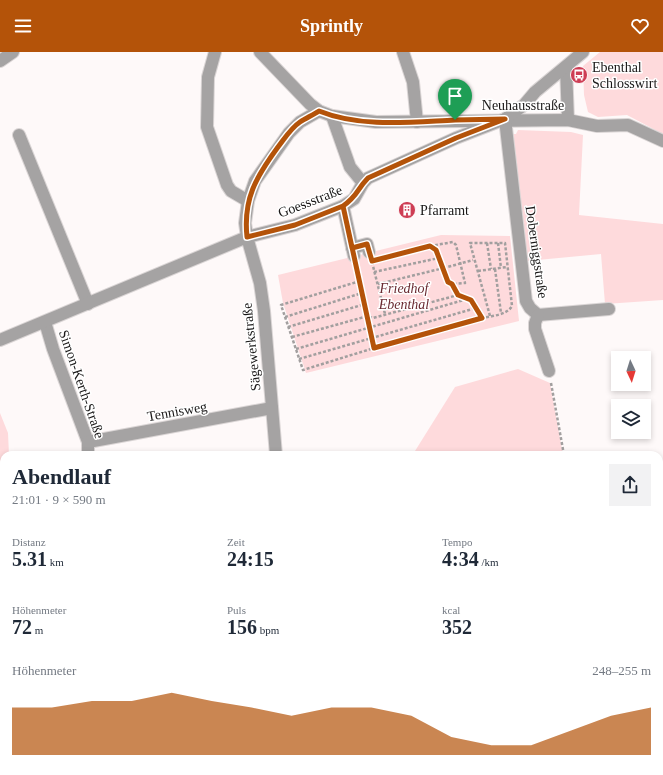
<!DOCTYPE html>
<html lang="de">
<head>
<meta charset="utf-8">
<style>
	body { margin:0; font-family:"Times New Roman",serif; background:#f2f2f3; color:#1f2937; height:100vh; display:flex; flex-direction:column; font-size:15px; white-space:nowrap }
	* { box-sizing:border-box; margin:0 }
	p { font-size:13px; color:#747a83 }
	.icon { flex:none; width:22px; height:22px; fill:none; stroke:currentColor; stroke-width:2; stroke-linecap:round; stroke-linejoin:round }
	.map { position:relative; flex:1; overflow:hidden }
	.sheet { position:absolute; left:0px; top:399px; width:663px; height:324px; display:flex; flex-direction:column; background:#fff; border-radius:12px 12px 0 0; box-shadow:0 2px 6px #0003 }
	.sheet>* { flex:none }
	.needle { width:26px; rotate:176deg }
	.tools { position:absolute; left:611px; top:299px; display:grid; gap:8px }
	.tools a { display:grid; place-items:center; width:40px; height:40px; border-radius:0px; background:#fff; box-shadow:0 2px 6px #0003; font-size:20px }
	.pin { position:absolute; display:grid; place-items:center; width:34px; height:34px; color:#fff; margin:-41px -17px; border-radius:50% 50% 50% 0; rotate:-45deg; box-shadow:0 0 4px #0007 }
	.pin .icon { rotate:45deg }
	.round { display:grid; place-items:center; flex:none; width:42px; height:42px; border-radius:0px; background:#f2f2f3 }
	.overview { display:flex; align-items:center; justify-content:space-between; height:68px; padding:0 12px }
	h1 { font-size:22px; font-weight:800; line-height:30px }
	.figures { display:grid; grid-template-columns:repeat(3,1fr); gap:6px; height:68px; padding:4px 12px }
	.figures div { display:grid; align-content:center }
	.figures b { font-size:20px; font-weight:800 }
	.figures small { font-size:11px; font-weight:400 }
	.figures p { font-size:11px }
	.chart { height:112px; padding:8px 12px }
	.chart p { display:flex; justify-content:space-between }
	.chart svg { width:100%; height:72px; margin-top:4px; fill:#b45309; opacity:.7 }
	header { display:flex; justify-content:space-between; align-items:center; height:52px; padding:0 12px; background:#b45309; color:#fff; font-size:18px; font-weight:800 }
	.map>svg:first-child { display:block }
	.green { fill:#fedadc }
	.water { fill:#deabad }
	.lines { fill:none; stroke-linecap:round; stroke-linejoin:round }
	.minor-casing { stroke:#dad5d5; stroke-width:14 }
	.path { stroke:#a29f9f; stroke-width:2.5; stroke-dasharray:3 2; stroke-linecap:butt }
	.minor { stroke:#a5a3a3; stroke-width:12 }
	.route-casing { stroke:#fff; stroke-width:8 }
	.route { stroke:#b45309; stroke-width:5 }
	.labels { text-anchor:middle; stroke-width:3; stroke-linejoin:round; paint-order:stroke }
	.poi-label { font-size:14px; fill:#1a1818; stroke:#fff; text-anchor:start }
	.street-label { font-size:14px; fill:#1a1818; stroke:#fff }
	.park-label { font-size:14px; font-style:italic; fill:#6a2b32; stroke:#fff }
</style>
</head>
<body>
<header><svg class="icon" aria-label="menu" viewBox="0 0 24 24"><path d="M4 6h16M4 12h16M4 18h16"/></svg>Sprintly<svg class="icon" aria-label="heart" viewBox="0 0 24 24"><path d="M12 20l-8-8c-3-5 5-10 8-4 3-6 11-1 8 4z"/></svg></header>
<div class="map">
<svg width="663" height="723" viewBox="0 0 663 723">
	<rect width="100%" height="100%" fill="#fef9f9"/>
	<g class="green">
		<polygon points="600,0 663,0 663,82 627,63 598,65 588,60 584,43 583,14"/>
		<polygon points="518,78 571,80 583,83 579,163 663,172 663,248 605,252 601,202 527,209 513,82 516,82"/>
		<polygon points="441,183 510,184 519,269 306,321 283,251 278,223"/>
		<polygon points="518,317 550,331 563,403 416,403 415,399 455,335"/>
		<polygon points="0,361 8,381 9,403 4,403 4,426 0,436"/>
		<polygon points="0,508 4,510 2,556 0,558"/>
		<polygon points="659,519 663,522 663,580 659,579"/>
		<polygon points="314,719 460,719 461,723 313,723"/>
	</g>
	<g class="water">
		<polygon points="659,609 663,611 663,642 659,640"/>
		<polygon points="0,618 4,619 4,653 0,652"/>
	</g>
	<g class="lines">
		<g class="minor-casing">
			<g id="minor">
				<polyline points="215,0 208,25 207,75 227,133 231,139 248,149"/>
				<polyline points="260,0 310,52 319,59 332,64 376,70 568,68 597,74 628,73 663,89"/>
				<polyline points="403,0 413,30 417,70"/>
				<polyline points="0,9 13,0"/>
				<polyline points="566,15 568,68"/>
				<polyline points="332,64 350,115 363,131"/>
				<polyline points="505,67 526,249 530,256 538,263"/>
				<polyline points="19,83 88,252"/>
				<polyline points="343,154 354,204"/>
				<polyline points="352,196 367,192 369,200"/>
				<polyline points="538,263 609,257"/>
				<polyline points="538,263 535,271 535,277 549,319"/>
				<polyline points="45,270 53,297 88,390 88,403"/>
				<polyline points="0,288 247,185 295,173 343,154 354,147 363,131 368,126 456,86 505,67 524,53 535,40 583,0"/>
				<polyline points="88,390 272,356"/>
				<polyline points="276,403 264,259 260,231 247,185 245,171 248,149 255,129 289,81 300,70 319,59"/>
				<polyline points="659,513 663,516"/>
			</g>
		</g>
		<g class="path">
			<polyline points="487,191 491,217"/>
			<polyline points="498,191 501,216"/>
			<polyline points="430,194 453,190 456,193 465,231 452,232"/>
			<polyline points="378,207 430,194 436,198 444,216 473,208"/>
			<polyline points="372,210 385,262"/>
			<path d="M 357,214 L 374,296 L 482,266 C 492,264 507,263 512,254 L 505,191 L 470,191 L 490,264"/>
			<polyline points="495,217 501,261"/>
			<polyline points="478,219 507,215"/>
			<polyline points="374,220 439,206"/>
			<polyline points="360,229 281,253 303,318 374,296"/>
			<polyline points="378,232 444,216 448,231 452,232 458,243 471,248 475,256"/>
			<polyline points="285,265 362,241"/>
			<polyline points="288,275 365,252"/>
			<polyline points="292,285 368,264 373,266 458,243"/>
			<polyline points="296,297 467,247"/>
			<polyline points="299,307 476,256 482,266"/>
			<polyline points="551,331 564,403"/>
			<polyline points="659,584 663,585"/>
			<polyline points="0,603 4,604"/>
		</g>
		<use href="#minor" class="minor"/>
	</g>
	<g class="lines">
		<g class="route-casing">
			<path id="route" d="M 455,68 C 411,70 361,76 319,59 C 313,63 306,66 300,70 C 291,76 285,86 278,95 C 256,125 243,147 247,185 L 295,173 L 343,154 L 352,196 L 367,192 L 372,209 L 430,194 L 436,198 L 448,230 L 452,232 L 458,243 L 471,248 L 482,266 L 374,296 L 343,154 C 358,144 357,137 368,126 L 456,86 L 505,67 L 455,68"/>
		</g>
		<use href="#route" class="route"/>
	</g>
	<defs>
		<g id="bus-disc" transform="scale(0.9)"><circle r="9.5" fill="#ce3d54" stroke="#fff"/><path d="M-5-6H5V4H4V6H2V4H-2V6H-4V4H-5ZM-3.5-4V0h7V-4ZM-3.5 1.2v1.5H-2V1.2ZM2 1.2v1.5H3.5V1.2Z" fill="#fff"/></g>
		<g id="building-disc" transform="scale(0.9)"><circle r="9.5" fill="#ce3d54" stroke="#fff"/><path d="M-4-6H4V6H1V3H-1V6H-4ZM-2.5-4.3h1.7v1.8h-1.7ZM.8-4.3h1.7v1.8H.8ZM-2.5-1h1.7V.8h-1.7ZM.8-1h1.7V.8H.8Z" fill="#fff"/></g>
	</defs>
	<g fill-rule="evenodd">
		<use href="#bus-disc" x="579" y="23"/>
		<use href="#building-disc" x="407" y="158"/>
	</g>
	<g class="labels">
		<g class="poi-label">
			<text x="592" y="20">Ebenthal<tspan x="592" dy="16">Schlosswirt</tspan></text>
			<text x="420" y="163">Pfarramt</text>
		</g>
		<g class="street-label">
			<text x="523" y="58">Neuhausstraße</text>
			<text transform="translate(310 149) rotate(-21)" y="5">Goessstraße</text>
			<text transform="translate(537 200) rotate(82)" y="5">Doberniggstraße</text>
			<text transform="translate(251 295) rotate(-96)" y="5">Sägewerkstraße</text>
			<text transform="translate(82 332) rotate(71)" y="5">Simon-Kerth-Straße</text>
			<text transform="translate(177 359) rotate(-10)" y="5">Tennisweg</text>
		</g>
		<g class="park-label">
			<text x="404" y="241">Friedhof<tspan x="404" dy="16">Ebenthal</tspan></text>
		</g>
	</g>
</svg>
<div class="tools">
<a><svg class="needle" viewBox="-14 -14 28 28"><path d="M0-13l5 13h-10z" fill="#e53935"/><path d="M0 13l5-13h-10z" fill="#747a83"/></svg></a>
<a><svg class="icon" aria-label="layers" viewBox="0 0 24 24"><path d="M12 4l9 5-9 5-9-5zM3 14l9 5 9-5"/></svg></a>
</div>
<div class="pin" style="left:455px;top:68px;background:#1e9e55"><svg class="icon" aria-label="arrive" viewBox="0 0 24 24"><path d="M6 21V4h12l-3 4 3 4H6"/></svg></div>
<section class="sheet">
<div class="overview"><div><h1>Abendlauf</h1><p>21:01 · 9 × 590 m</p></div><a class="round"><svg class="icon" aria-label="share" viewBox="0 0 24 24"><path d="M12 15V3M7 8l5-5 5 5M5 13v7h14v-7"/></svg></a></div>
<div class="figures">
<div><p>Distanz</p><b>5.31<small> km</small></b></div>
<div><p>Zeit</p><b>24:15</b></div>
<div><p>Tempo</p><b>4:34<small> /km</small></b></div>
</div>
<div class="figures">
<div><p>Höhenmeter</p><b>72<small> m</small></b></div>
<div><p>Puls</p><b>156<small> bpm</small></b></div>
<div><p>kcal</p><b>352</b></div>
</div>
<div class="chart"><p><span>Höhenmeter</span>248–255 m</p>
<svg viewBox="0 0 160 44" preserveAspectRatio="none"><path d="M0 44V15L10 15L20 11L30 11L40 6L50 11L60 15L70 20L80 15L90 15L100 20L110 33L120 38L130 38L140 29L150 20L160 15V44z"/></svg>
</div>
</section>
</div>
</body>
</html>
